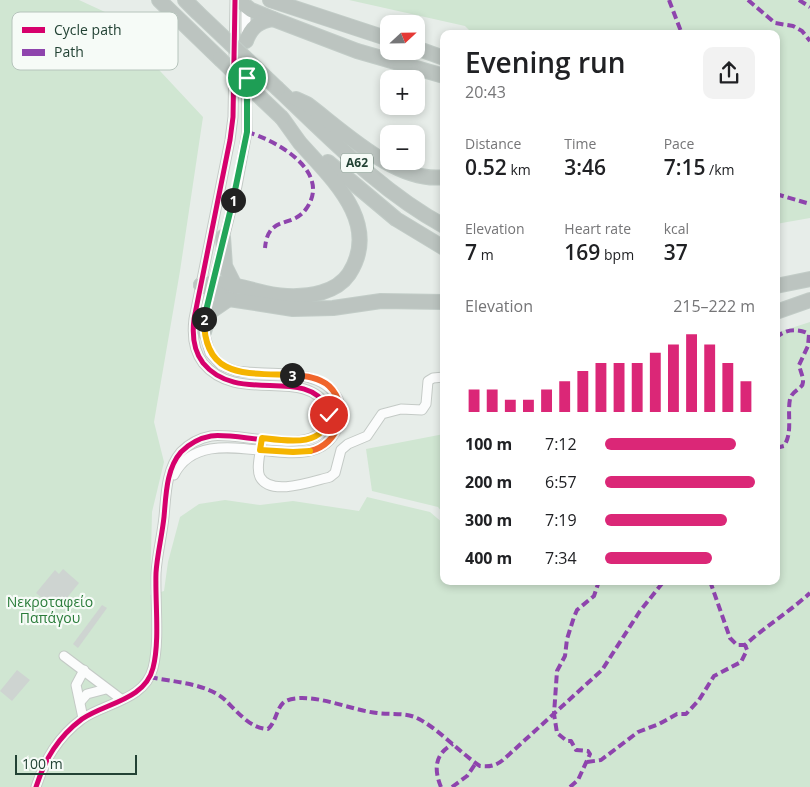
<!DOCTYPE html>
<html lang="en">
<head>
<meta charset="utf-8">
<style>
	body { margin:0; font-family:"Open Sans",sans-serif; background:#f2f2f2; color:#202124; height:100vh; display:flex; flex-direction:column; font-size:19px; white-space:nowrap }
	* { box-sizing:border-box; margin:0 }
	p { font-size:16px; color:#757577 }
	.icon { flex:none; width:28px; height:28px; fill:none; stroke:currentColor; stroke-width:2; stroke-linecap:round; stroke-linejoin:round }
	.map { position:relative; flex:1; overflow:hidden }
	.panel { position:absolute; left:440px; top:30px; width:340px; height:555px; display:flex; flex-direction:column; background:#fff; border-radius:10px; box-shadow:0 2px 8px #0003 }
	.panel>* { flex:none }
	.needle { width:32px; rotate:68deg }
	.controls { position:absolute; left:380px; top:15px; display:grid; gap:10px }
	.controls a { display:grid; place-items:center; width:45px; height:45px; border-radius:10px; background:#fff; box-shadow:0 2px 8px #0003; font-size:25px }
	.scale { position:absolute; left:15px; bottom:12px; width:122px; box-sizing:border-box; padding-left:5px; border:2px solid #224234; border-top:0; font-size:14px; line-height:18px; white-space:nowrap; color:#224234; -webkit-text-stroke:4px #f6fbf7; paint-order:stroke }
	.pin { position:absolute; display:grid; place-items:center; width:42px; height:42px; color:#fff; margin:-21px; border:2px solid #fff; border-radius:50%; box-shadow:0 1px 5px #0007 }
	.km { position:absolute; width:25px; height:25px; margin:-12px; border-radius:50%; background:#222; color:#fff; font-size:14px; line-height:25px; text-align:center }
	.round { display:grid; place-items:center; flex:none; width:52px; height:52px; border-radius:10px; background:#f2f2f2 }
	.headline { display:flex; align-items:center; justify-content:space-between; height:85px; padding:0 25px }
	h1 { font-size:28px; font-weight:600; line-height:38px }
	.figures { display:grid; grid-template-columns:repeat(3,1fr); gap:8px; height:85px; padding:5px 25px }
	.figures div { display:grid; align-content:center }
	.figures b { font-size:21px; font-weight:600 }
	.figures small { font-size:14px; font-weight:400 }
	.figures p { font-size:14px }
	.chart { height:140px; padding:10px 25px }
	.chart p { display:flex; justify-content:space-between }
	.chart svg { width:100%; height:90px; margin-top:5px; stroke:#db2777; stroke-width:6 }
	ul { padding:0 25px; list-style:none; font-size:16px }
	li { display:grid; grid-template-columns:80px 60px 1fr; align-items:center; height:38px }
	li i { height:12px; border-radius:6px; background:#db2777 }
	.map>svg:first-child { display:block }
	.green { fill:#d0e6d2 }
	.building { fill:#ced4d1 }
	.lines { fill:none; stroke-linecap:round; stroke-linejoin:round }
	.minor-casing { stroke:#c4cac6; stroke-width:11 }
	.highway-casing { stroke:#c2ccc7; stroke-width:16 }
	.minor { stroke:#fbfcfc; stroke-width:9 }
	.highway { stroke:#bcc4c0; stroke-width:14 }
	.highway-bridge-casing { stroke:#c2ccc7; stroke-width:16; stroke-linecap:butt }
	.highway-bridge { stroke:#bcc4c0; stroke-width:14 }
	.quiet { stroke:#8e44ad; stroke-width:4; stroke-dasharray:8 4; stroke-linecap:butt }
	.cycleway-casing { stroke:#f6fbf7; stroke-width:8 }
	.cycleway { stroke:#d6006c; stroke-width:5 }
	.split-1-casing { stroke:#fff; stroke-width:10 }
	.split-2-casing { stroke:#fff; stroke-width:10 }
	.split-3-casing { stroke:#fff; stroke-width:10 }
	.split-4-casing { stroke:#fff; stroke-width:10 }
	.split-5-casing { stroke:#fff; stroke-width:10 }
	.split-1 { stroke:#22a559; stroke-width:6 }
	.split-2 { stroke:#22a559; stroke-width:6 }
	.split-3 { stroke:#f5b400; stroke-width:6 }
	.split-4 { stroke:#f0652b; stroke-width:6 }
	.split-5 { stroke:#f5b400; stroke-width:6 }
	.labels { text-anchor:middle; stroke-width:4.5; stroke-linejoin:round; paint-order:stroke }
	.shield { fill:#f6fbf7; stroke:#627a6e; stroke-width:1 }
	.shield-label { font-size:12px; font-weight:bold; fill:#224234 }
	.park-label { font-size:14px; fill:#2a7c3a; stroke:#f6fbf7 }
	.key { fill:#f6fbf7; stroke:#b6c4bc; stroke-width:1 }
	.key-label { font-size:14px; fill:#224234 }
</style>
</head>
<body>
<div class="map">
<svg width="810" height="787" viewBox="0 0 810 787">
	<rect width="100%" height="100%" fill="#e7ede9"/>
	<g class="green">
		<polygon points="0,0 79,0 105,12 203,117 180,271 154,422 164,462 152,512 150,595 164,591 168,562 180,517 199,504 225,500 260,505 293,501 359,511 367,497 430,512 444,524 444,581 776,581 776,333 810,322 810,787 0,787"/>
		<polygon points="349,0 810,0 810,218 776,224 776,34 473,34 465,26"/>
		<polygon points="444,434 444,514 438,507 372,491 366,449"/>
	</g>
	<g class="building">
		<polygon points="63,569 79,583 57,610 36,593 55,570 59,574"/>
		<polygon points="102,605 107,608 78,648 73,644"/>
		<polygon points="17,670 30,680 12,701 0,691"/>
	</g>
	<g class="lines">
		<g class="minor-casing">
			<g id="minor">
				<polyline points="246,37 246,3"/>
				<path d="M 261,446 C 260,455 256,469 260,477 C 271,497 313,481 330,477 L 335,473 L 341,450 L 348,444 L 367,436 L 382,414 L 401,409 L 422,410 L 426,404 L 428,381 L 433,378 L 444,377"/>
				<path d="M 174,475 C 206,411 314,488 337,428 C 341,419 342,408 338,399 C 321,366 268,376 236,371 L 221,365 L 210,353 L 204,332 L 204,319 L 237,186 L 247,132 L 246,58"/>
				<polyline points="64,656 121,699"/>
				<polyline points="80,702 87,694 106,689"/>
				<polyline points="83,718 76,685 84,670"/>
				<path d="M 36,787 C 45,759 58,737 82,719 C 105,703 145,700 153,668 C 160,641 155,602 156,573 C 157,555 162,536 164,517 C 166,496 166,469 181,452 C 189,444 200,438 211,436 C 240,431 336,464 328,408 C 305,365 238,406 203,363 C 193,350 192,335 194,319 L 230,140 L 233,117 L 235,0"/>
			</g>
		</g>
		<g class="highway-casing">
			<g id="highway">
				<polyline points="159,0 220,59"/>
				<polyline points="185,0 197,12"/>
				<polyline points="238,0 251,10 273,19 357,51 444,76"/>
				<polyline points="270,0 389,39"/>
				<path d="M 246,41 C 251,27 259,21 273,19"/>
				<polyline points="416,48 444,58"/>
				<path d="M 278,89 C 330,138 380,191 444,226"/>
				<path d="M 296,99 L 307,104 C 342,130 397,184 444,177"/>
				<polyline points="328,162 396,219 444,248"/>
				<polyline points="223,237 225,266 235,286"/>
				<path d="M 201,285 C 230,278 257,295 287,296 C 309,297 336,293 349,274 C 382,223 331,178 300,143 C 294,135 288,126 282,118"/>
				<polyline points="201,285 229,299 293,309 333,308 381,301 444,302"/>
				<polyline points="776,286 810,279"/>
				<polyline points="776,312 810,300"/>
				<polyline points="204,332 210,312 229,299"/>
			</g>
		</g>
		<use href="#minor" class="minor"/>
		<use href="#highway" class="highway"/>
		<g class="highway-bridge-casing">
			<g id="highway-bridge">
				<polyline points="197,12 278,89"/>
				<polyline points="220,59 282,118"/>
			</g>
		</g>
		<use href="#highway-bridge" class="highway-bridge"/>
		<g class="quiet">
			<polyline points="669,0 682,34"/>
			<polyline points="748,0 775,23 793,26 802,31 810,41"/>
			<polyline points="799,0 810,7"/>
			<path d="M 247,132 C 276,140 333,172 306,209 C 292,229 268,214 265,248"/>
			<polyline points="776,194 810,204"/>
			<path d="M 776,338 C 784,329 799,328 809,334"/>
			<path d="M 776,448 L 784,446 C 793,432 787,415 790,399 C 792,390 804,389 803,381 C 803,376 800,370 799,365 L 808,346 L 809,334"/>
			<path d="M 710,581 L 730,638 L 737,645 L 745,645 C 766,626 789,612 810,593"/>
			<path d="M 150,677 C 173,682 205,683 224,699 C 236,710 250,729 268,729 C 276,722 276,710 283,703 C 287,699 296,698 302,698 C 327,698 352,710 377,713 C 392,715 406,712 419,719 C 441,731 459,752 480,766 C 490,767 495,766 503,760 L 602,670 L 640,611 L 664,581"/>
			<polyline points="587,762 601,760 638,732 659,724 677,714 686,714 699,700 714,676 741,662 747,650 745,645"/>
			<path d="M 441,787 C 434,770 434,754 453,744"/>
			<polyline points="452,787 467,776 476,763"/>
			<polyline points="570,787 578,780 590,754 588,751 576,750 571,741 567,741 557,733 554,714 557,671 565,656 567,639 574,617 577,610 594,596 599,581"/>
		</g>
		<g class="cycleway-casing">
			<path id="cycleway" d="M 36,787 C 45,759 58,737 82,719 C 105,703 145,700 153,668 C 160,641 155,602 156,573 C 157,555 162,536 164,517 C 166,496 166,469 181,452 C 189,444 200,438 211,436 C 240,431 336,464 328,408 C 305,365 238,406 203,363 C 193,350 192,335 194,319 L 230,140 L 233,117 L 235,0"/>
		</g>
		<use href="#cycleway" class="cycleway"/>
	</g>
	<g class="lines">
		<g class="split-1-casing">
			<polyline id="split-1" points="233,200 247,132 247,78"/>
		</g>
		<g class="split-2-casing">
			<polyline id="split-2" points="204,319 233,200"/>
		</g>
		<g class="split-3-casing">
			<path id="split-3" d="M 204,319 C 204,379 246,373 292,375"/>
		</g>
		<g class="split-4-casing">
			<path id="split-4" d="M 292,375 C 304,376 319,377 329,386 C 351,407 339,445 310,451"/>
		</g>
		<g class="split-5-casing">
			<path id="split-5" d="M 310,451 L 293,452 L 260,450 L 262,438 C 287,441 325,448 329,415"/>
		</g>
		<use href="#split-1" class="split-1"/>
		<use href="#split-2" class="split-2"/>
		<use href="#split-3" class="split-3"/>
		<use href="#split-4" class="split-4"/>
		<use href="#split-5" class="split-5"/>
	</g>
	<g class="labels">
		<rect class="shield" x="341" y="153.5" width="32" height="19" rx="4"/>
		<g class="shield-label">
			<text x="357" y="167">Α62</text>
		</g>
		<g class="park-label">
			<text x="50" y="607">Νεκροταφείο<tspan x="50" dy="16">Παπάγου</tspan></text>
		</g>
	</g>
	<rect x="12" y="12" width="166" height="58" rx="8" class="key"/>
	<rect x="22" y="27" width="23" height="6" fill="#d6006c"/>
	<rect x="22" y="49" width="23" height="7" fill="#8e44ad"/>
	<g class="key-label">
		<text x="54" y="35">Cycle path</text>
		<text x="54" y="57">Path</text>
	</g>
</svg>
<div class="controls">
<a><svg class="needle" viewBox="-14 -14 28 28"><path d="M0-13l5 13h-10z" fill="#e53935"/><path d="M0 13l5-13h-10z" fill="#757577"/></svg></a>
<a>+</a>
<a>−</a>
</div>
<div class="scale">100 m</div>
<div class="pin" style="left:247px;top:78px;background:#1e9e55"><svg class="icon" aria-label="arrive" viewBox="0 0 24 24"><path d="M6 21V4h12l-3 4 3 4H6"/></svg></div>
<div class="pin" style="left:329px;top:415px;background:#d93025"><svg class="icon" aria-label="check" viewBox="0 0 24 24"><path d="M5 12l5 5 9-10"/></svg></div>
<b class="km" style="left:233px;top:200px">1</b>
<b class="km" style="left:204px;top:319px">2</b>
<b class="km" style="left:292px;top:375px">3</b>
<section class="panel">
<div class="headline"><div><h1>Evening run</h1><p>20:43</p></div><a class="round"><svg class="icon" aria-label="share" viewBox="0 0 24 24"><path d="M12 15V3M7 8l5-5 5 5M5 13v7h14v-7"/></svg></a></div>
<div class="figures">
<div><p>Distance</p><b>0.52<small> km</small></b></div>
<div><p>Time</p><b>3:46</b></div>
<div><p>Pace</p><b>7:15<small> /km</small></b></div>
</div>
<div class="figures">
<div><p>Elevation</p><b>7<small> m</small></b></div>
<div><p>Heart rate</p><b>169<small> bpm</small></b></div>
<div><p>kcal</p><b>37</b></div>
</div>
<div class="chart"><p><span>Elevation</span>215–222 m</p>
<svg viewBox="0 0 160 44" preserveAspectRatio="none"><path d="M5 44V33M15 44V33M25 44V38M35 44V38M45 44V33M55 44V29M65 44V24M75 44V20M85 44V20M95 44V20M105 44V15M115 44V11M125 44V6M135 44V11M145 44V20M155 44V29"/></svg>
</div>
<ul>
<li><b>100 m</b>7:12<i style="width:87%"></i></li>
<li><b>200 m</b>6:57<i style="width:100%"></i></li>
<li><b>300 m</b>7:19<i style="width:81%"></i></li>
<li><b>400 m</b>7:34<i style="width:71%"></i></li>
</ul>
</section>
</div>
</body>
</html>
